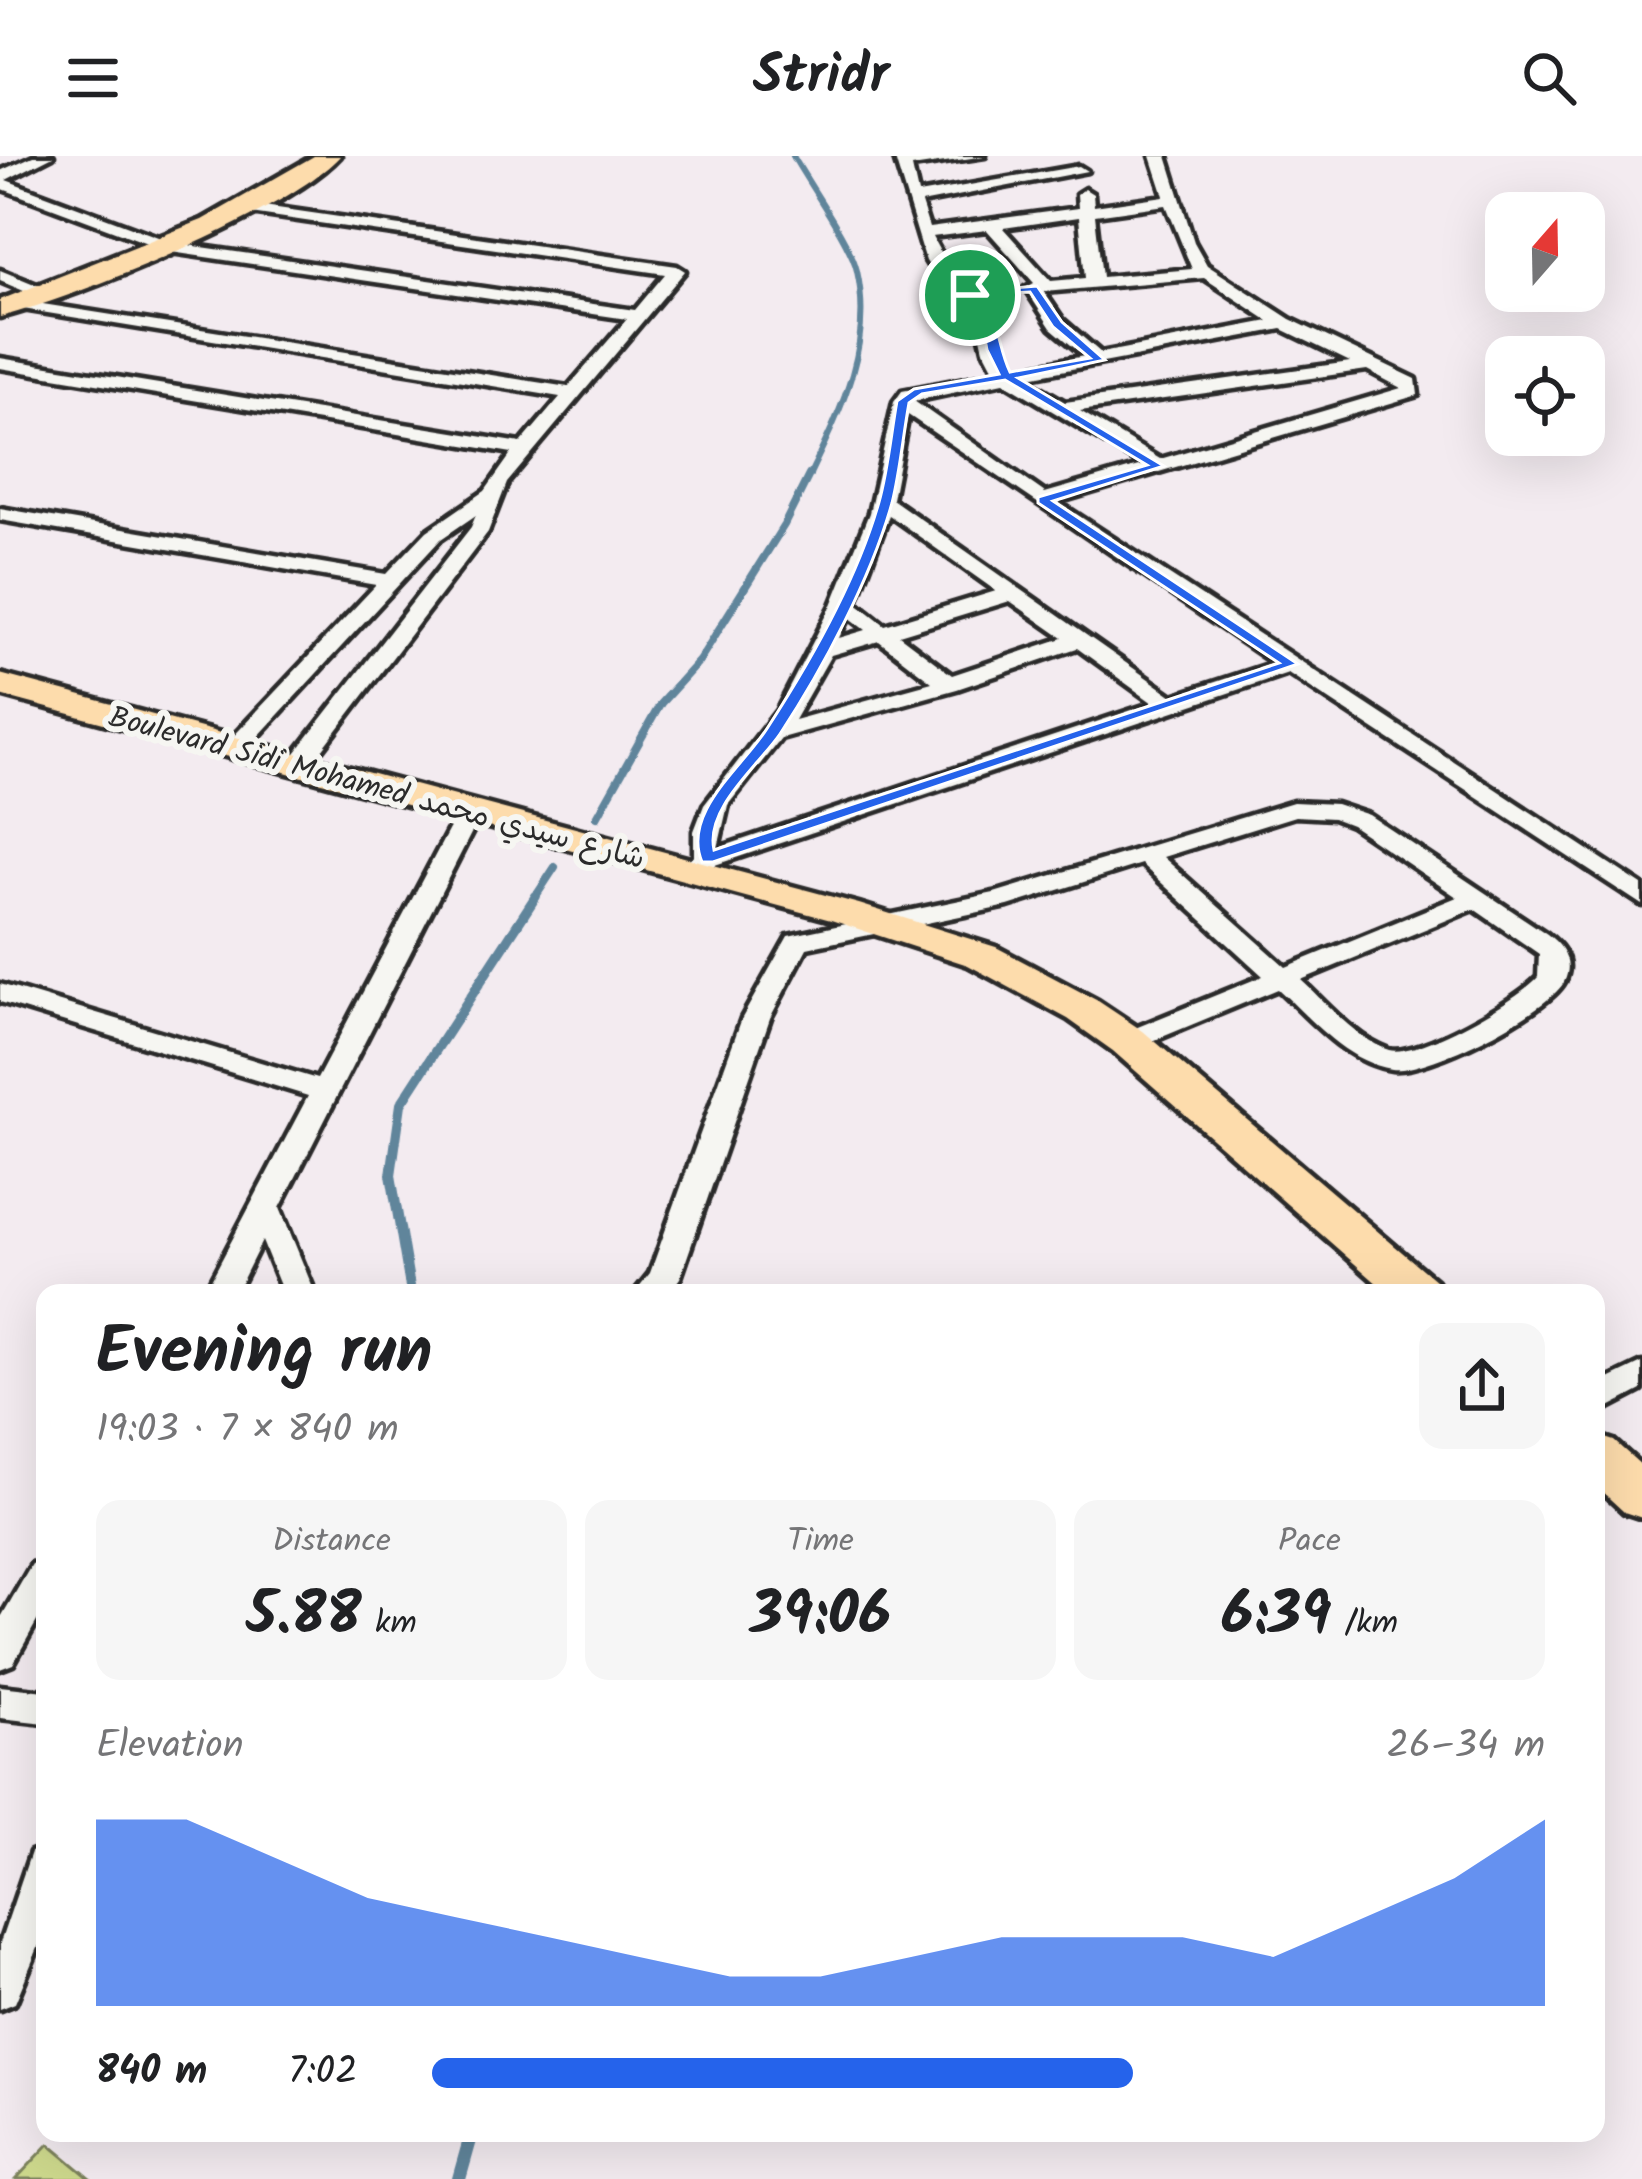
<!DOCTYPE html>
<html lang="en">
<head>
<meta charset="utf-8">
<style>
	body { margin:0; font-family:Kalam,"Playpen Sans Arabic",sans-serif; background:#f6f6f6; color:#202124; height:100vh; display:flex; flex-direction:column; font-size:45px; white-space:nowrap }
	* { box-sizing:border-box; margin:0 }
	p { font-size:39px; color:#757577 }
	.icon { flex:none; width:66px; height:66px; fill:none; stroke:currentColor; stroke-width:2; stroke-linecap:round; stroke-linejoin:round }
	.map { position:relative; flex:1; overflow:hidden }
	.details { position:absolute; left:36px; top:1128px; width:1569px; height:858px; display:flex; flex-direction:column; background:#fff; border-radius:24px; box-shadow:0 12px 48px #0002 }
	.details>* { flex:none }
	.needle { width:78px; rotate:20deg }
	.tools { position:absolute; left:1485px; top:36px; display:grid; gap:24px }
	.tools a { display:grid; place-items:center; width:120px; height:120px; border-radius:24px; background:#fff; box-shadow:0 12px 48px #0002; font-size:60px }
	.pin { position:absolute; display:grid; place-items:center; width:102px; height:102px; color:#fff; margin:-51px; border:6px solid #fff; border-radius:50%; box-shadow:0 3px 12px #0007 }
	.round { display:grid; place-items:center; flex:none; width:126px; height:126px; border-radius:24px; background:#f6f6f6 }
	.summary { display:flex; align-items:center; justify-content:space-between; height:204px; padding:0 60px }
	h1 { font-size:66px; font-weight:700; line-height:90px }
	.figures { display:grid; grid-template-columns:repeat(3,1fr); gap:18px; height:204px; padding:12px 60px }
	.figures div { display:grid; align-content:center; border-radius:24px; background:#f6f6f6; text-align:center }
	.figures b { font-size:60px; font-weight:700 }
	.figures small { font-size:33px; font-weight:400 }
	.figures p { font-size:33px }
	.chart { height:336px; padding:24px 60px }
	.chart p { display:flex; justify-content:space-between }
	.chart svg { width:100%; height:216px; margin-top:12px; fill:#2563eb; opacity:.7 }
	ul { padding:0 60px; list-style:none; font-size:39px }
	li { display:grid; grid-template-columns:192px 144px 1fr; align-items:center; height:90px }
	li i { height:30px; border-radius:15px; background:#2563eb }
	header { display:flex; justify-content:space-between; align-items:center; height:156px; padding:0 60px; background:#fff; font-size:54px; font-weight:700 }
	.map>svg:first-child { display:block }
	.green { fill:#cdd88c; stroke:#7c825c; stroke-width:3 }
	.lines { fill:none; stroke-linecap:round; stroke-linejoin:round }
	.stream-far3 { stroke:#61859b; stroke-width:6 }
	.stream-far2 { stroke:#61859b; stroke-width:8 }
	.stream-far1 { stroke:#61859b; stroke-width:10 }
	.stream { stroke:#61859b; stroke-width:14 }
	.street-casing { stroke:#2b2b2b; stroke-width:9 }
	.primary-casing { stroke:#2b2b2b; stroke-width:9 }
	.street { fill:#f6f6f2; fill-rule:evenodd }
	.primary { fill:#fddcac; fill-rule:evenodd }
	.route { fill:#2563eb; stroke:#fff; stroke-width:3; fill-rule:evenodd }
	.labels { text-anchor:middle; stroke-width:12; stroke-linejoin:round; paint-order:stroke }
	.street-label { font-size:30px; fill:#2b2b2b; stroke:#f6f6f2 }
</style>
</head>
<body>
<header><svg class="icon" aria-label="menu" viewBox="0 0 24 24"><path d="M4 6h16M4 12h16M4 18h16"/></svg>Stridr<svg class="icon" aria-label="search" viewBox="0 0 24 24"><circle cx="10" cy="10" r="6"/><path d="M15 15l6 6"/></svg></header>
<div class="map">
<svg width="1642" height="2023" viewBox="0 0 1642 2023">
	<rect width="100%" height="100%" fill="#f3ebf0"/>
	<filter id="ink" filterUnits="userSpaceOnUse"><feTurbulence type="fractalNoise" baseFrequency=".00833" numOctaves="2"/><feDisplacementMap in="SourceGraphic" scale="24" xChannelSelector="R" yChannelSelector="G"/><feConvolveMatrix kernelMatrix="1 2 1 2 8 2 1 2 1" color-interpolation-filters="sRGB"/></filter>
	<g filter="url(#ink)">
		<polygon class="green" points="49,1988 91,2023 16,2023"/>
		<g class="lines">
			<path class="stream-far3" d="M 793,0 C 809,29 851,87 857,115 C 874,190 840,256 808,322"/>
			<g class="stream-far2">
				<polyline points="597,661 661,547 699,505 784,369 809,319"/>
				<polyline points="534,743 555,711"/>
			</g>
			<polyline class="stream-far1" points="411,1137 391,1019 401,948 536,740"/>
			<polyline class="stream" points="459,2023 472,1977"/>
			<g class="street-casing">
				<g id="street">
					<polygon points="33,0 53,0 6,24 174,87 635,154 665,118 244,56 244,50 250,48 677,110 685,115 507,327 488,376 306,615 297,617 285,610 471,371 476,359 441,383 242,598 234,600 222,593 226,588 376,429 0,364 0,352 386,418 427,375 485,335 512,297 0,212 0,202 521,287 560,241 17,152 11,151 11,143 568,231 627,163 171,96 0,32 0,15"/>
					<path d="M 894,0 L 985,0 L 912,11 L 918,38 L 1079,10 L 1087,15 L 921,47 L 929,72 L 1078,52 L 1077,38 L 1085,33 L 1093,38 L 1094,50 L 1164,40 L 1151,0 L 1167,0 L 1194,86 L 1207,109 L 1290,163 L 1416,223 L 1418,239 L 1058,346 L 1642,729 L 1642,749 L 1288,517 L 697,715 L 679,715 L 675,710 L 694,700 L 694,675 L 704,649 L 777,555 L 832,449 L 869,357 L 894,246 L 902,235 L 996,217 L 984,194 L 973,146 L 947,138 L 926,105 ZM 1166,49 L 1192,113 L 1102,121 L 1095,59 ZM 1079,61 L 1085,122 L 1051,125 L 1003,72 ZM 987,74 L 1034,127 L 1025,132 L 1051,172 L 1084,200 L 1013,214 L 1002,194 L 990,143 L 959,130 L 932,81 ZM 1204,122 L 1269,165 L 1101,197 L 1063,164 L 1044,136 ZM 1282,173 L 1350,206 L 1065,246 L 1024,222 ZM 1367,214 L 1401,232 L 1160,303 L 1080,255 ZM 1004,226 L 1142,309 L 1045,337 L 914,245 ZM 908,259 L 1273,507 L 1173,540 L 892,343 ZM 889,359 L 996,435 L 885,469 L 856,446 ZM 1010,445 L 1063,482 L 952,519 L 899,479 ZM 849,461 L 866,474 L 839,482 ZM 879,485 L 932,526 L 794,564 L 831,499 ZM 1077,492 L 1153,547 L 718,692 L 728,649 L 781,582 L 957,533 Z"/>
					<polygon points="0,114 49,134 52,138 43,143 0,125"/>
					<path d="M 1293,646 L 1336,648 L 1369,659 L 1547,778 C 1563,790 1574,806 1564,826 C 1548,856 1426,918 1392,913 C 1345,906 1311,863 1278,833 L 1138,891 L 1118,891 L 1114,885 L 1118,879 L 1263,820 L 1141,708 L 1008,750 L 807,792 L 770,862 L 680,1122 L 669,1137 L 634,1137 L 650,1117 L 742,862 L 788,780 L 994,737 ZM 1295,660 L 1333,662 L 1351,669 L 1457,741 L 1286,811 L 1163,701 ZM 1474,753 L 1539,798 L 1538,821 C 1519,843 1417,902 1389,894 C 1356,883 1326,847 1301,824 Z"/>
					<polygon points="470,649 482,656 280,1052 315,1137 283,1137 262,1085 236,1137 204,1137 308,940 0,846 0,828 317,923 458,656"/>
					<polygon points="1642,1207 1642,1234 1596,1258 1596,1229"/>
					<polygon points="45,1403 45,1451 13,1508 0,1513 0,1463 32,1408"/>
					<polygon points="0,1530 45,1535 45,1567 0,1562"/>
					<polygon points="45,1691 45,1775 15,1847 0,1853 0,1787 31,1696"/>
				</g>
			</g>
			<g class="primary-casing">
				<g id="primary">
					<path d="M 314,0 L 340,0 C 288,57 78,141 0,161 L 0,144 L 202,64 Z"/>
					<polygon points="0,518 859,748 996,791 1098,845 1143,875 1436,1125 1443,1137 1388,1137 1113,895 1068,863 968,809 831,764 0,539"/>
					<polygon points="1596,1279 1614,1285 1642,1310 1642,1362 1624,1356 1596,1330"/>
				</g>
			</g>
			<use href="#street" class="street"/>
			<use href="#primary" class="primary"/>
		</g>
	</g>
	<path class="route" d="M 1037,130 L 1062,166 L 1105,204 L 1018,222 L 1164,310 L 1053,345 L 1298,508 L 713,706 L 702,706 C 681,656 744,610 768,571 C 812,503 857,424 879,346 C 888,314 891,279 897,245 L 914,233 L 999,218 L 987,194 L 979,150 L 956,137 ZM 1030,136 L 1053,171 L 1090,202 L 1010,216 C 998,193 998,154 978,139 ZM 1005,224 L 1147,309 L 1038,341 L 1038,347 L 1279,507 L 714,694 C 705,652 758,610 780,578 C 823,513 871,422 892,347 C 900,315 903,280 909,247 L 922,238 Z"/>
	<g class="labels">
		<g class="street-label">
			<text transform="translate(377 631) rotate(15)" y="10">Boulevard Sidi Mohamed شارع سيدي محمد</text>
		</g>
	</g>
</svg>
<div class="tools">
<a><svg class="needle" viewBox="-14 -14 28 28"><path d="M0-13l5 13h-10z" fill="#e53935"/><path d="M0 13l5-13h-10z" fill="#757577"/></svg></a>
<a><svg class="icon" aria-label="locate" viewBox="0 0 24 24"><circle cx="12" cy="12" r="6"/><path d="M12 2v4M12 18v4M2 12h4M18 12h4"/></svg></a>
</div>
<div class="pin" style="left:970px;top:139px;background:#1e9e55"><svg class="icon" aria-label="arrive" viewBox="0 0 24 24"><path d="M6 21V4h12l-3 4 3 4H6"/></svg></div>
<section class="details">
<div class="summary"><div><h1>Evening run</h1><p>19:03 · 7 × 840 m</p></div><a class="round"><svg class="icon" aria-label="share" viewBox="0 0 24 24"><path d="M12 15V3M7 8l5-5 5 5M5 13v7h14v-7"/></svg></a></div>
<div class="figures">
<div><p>Distance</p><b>5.88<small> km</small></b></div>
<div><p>Time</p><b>39:06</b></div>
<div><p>Pace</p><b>6:39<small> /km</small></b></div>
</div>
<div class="chart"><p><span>Elevation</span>26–34 m</p>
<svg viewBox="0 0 160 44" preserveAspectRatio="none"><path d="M0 44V6L10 6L20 14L30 22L40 26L50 30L60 34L70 38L80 38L90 34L100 30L110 30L120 30L130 34L140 26L150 18L160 6V44z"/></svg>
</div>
<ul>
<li><b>840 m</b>7:02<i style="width:63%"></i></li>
</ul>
</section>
</div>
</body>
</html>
